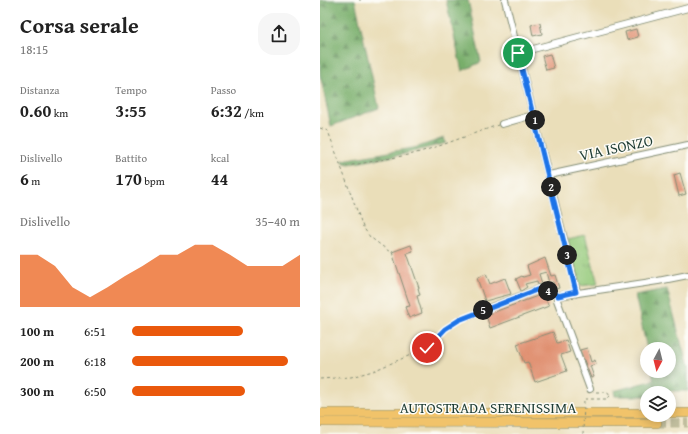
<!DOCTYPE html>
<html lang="it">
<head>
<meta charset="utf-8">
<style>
	body { margin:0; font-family:"Gentium Book Plus",serif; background:#f6f6f6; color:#222; height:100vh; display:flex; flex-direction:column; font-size:15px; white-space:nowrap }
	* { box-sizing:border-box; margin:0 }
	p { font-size:13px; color:#767676 }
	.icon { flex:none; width:22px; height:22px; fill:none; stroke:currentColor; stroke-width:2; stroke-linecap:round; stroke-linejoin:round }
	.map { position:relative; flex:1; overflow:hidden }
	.side { display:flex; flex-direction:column; background:#fff; width:320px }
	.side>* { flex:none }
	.needle { width:26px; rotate:187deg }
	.tools { position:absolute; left:320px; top:342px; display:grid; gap:8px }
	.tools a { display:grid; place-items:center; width:36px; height:36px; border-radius:50%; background:#fff; box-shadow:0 2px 10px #0003; font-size:20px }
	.pin { position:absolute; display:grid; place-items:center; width:34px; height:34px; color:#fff; margin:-17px; border:2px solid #fff; border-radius:50%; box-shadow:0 1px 4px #0007 }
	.km { position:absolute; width:20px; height:20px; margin:-10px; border-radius:50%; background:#222; color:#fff; font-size:11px; line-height:20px; text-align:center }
	.round { display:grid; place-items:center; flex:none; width:42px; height:42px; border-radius:16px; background:#f6f6f6 }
	.overview { display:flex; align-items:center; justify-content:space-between; height:68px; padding:0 20px }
	h1 { font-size:22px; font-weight:700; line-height:30px }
	.metrics { display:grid; grid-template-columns:repeat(3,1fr); gap:6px; height:68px; padding:4px 20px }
	.metrics div { display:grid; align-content:center }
	.metrics b { font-size:17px; font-weight:700 }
	.metrics small { font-size:11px; font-weight:400 }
	.metrics p { font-size:11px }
	.chart { height:112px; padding:8px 20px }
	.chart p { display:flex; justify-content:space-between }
	.chart svg { width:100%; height:72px; margin-top:4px; fill:#ea580c; opacity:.7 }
	ul { padding:0 20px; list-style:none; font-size:13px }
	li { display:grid; grid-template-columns:64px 48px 1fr; align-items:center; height:30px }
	li i { height:10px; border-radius:5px; background:#ea580c }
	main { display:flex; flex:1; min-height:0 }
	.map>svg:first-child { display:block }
	.grass { fill:url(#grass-tufts); stroke:#5a8458 }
	.forest { fill:url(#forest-firs); stroke:#4c7650 }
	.building { fill:#e08f70 }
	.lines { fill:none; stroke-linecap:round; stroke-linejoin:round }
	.highway-tunnel { stroke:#c1be9e; stroke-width:9; stroke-dasharray:9 4.5; stroke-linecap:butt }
	.minor-casing { stroke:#848e76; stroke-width:8 }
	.highway-casing { stroke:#848e76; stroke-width:10 }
	.path { stroke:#848e76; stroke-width:1; stroke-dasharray:3 3; stroke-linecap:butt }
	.minor { stroke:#fff; stroke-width:6 }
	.highway { stroke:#f1c36a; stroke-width:9 }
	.path-bridge { stroke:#848e76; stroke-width:1; stroke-dasharray:3 3; stroke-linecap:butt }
	.route-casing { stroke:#fff; stroke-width:8 }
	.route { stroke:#1a73e8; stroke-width:5 }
	.labels { text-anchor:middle; stroke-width:3; stroke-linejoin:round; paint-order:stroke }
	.street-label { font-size:15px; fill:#1f3d34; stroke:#fdfcf7 }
</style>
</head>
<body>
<main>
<section class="side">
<div class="overview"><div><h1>Corsa serale</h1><p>18:15</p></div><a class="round"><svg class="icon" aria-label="share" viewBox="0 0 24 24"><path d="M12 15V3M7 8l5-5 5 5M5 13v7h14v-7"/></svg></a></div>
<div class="metrics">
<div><p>Distanza</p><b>0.60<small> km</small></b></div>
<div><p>Tempo</p><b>3:55</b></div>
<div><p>Passo</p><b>6:32<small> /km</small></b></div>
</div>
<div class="metrics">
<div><p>Dislivello</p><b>6<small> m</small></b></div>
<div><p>Battito</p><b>170<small> bpm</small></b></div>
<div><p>kcal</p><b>44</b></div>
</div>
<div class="chart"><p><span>Dislivello</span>35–40 m</p>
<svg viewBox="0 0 160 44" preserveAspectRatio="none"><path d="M0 44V12L10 12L20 19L30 32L40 38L50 32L60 25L70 19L80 12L90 12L100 6L110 6L120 12L130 19L140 19L150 19L160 12V44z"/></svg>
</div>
<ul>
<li><b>100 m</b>6:51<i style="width:66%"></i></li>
<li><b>200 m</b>6:18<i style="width:93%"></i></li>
<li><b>300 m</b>6:50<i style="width:67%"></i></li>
</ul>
</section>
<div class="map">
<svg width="368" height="434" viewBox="0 0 368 434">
	<defs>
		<pattern id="grass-tufts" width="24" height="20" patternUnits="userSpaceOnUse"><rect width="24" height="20" fill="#96ca7b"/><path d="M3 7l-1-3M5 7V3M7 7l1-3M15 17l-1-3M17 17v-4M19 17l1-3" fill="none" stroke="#7aa566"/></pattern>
		<pattern id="forest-firs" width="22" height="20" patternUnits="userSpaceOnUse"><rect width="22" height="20" fill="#78ae6b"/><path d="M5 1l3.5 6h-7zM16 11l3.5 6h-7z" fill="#628f59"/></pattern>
	</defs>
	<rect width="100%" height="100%" fill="#fdfcf7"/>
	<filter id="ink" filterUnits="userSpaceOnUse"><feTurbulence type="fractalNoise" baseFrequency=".025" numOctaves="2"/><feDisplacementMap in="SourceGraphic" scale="8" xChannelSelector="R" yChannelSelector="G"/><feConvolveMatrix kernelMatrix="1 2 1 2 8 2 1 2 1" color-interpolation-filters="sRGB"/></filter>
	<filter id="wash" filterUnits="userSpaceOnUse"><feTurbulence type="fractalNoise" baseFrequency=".012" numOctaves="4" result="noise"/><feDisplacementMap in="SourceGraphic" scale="16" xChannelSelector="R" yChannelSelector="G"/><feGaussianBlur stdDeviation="0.9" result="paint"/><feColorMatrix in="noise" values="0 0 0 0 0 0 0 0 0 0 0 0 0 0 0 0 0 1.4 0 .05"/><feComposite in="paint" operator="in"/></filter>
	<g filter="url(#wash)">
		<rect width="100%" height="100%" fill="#eadeb9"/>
		<polygon class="grass" points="265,235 278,284 260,286 248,239"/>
		<g class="forest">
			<polygon points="0,0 35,0 59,108 11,126 0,74"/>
			<polygon points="126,0 148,0 161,62 142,71"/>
			<polygon points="124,138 126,143 80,155 29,164 24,163 23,160 98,147"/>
			<polygon points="347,289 368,369 368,391 338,391 336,393 327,393 327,396 295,396 294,391 334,380 332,371 349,371 349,349 327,349 315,295"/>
		</g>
		<g id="blocks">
			<g class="building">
				<polygon points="220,23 222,34 213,36 211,25"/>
				<polygon points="316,29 318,37 307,40 305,32"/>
				<polygon points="230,54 234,68 226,70 222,56"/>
				<polygon points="360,173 366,194 359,196 354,175"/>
				<polygon points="91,245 93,251 87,253 99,288 98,288 100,295 97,296 102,313 89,318 85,307 90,306 72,252"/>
				<polygon points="225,258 231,276 235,275 239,288 236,289 233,282 229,283 226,272 219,274 222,284 218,285 217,281 205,284 207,287 201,291 196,279 202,276 203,277 210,275 207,266"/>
				<polygon points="166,274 170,284 185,278 191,294 165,301 157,278"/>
				<polygon points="223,294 229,306 170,328 166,315"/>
				<polygon points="233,332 237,343 246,340 250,352 241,355 247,371 215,382 208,362 204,363 197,344"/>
				<polygon points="267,348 271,362 275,360 276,364 270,366 274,377 271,378 260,350"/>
			</g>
		</g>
	</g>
	<g filter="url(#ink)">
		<use href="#blocks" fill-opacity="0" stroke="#848e76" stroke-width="1"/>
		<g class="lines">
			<polyline class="highway-tunnel" points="337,423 368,423"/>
			<g class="minor-casing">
				<g id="minor">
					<polyline points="185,0 257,292"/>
					<polyline points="198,53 368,8"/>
					<polyline points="182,124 213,115"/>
					<polyline points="229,175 368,145"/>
					<polyline points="171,307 219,289 226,289 238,296"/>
					<polyline points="270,389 237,300 238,296 338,281 368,275"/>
				</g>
			</g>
			<g class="highway-casing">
				<g id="highway">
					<polyline points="0,413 327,413"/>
					<polyline points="349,413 368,413"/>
					<polyline points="0,422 337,423"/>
				</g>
			</g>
			<g class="path">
				<polyline points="39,0 41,0"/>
				<polyline points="0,128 8,131 43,227 50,237 70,252"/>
				<polyline points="20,164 27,166 93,154 119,146 178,125"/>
				<polyline points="0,379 31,377 53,371 107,348 131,324 167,309"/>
				<polyline points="276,392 287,392 290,396"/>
			</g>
			<use href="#minor" class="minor"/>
			<use href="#highway" class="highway"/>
			<polyline class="path-bridge" points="263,434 264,399 287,399 290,396"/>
		</g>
	</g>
	<g class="lines" filter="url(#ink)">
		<g class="route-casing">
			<polyline id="route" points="107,348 125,329 139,320 219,289 226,289 238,296 256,292 198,53"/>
		</g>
		<use href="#route" class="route"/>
	</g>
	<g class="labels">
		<g class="street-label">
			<text transform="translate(296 148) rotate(-12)" y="5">VIA ISONZO</text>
			<text x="168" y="413">AUTOSTRADA SERENISSIMA</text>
		</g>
	</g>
</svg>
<div class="tools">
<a><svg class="needle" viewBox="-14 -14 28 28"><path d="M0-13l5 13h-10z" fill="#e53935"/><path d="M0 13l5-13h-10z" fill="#767676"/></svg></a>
<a><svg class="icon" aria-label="layers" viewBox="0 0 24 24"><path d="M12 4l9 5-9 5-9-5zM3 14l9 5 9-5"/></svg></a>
</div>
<div class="pin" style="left:198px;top:53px;background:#1e9e55"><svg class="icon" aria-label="arrive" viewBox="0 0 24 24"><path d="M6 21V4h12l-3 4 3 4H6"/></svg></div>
<div class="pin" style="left:107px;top:348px;background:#d93025"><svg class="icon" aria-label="check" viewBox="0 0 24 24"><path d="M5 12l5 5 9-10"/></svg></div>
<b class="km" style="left:215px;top:120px">1</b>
<b class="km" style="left:231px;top:187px">2</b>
<b class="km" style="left:247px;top:255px">3</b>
<b class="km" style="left:228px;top:291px">4</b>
<b class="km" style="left:163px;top:310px">5</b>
</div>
</main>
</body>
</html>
